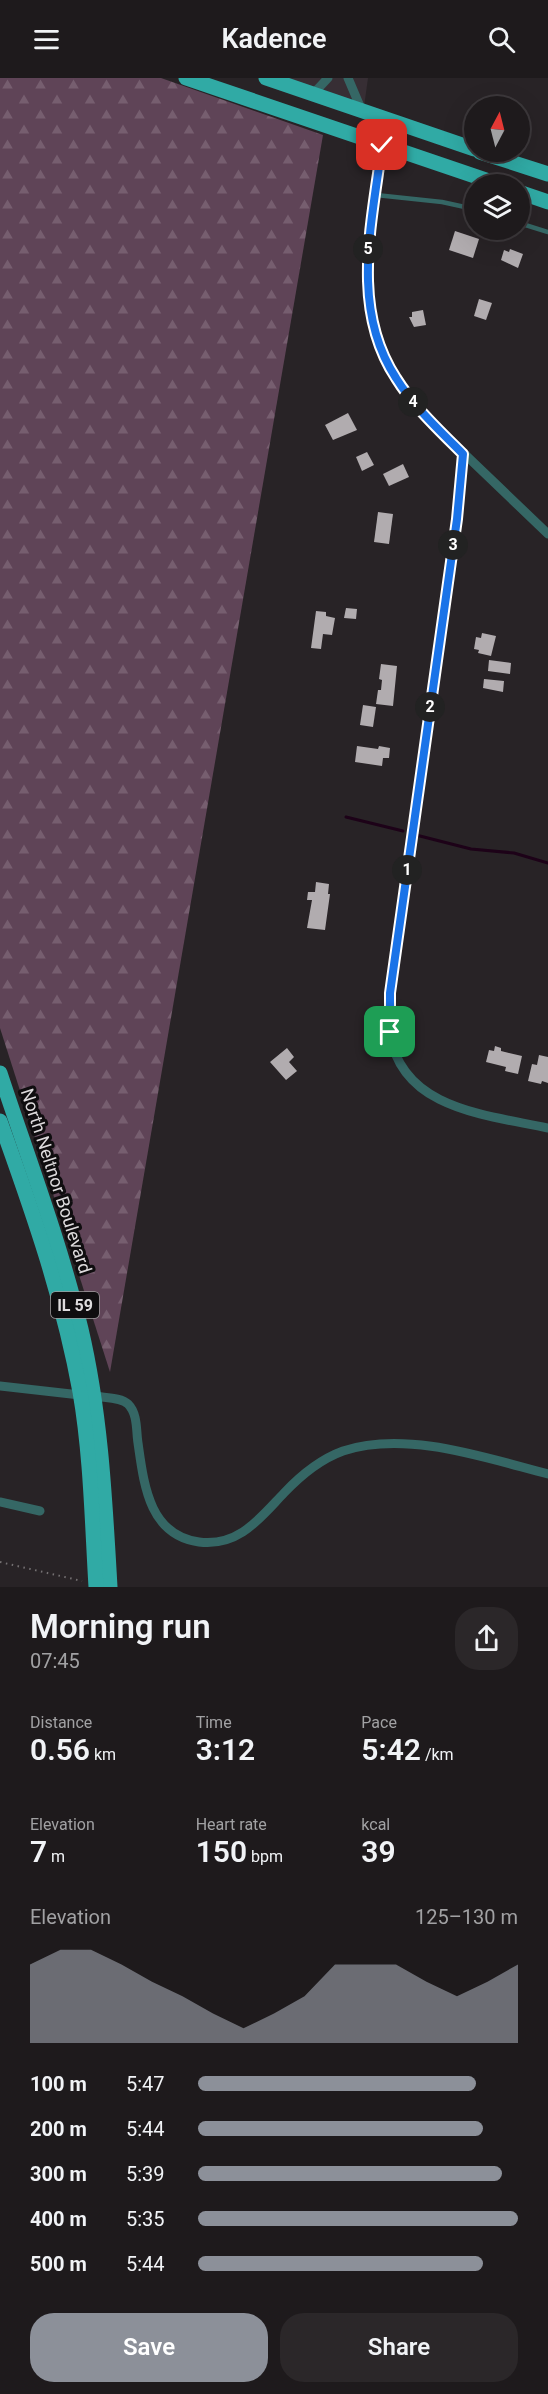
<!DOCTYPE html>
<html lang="en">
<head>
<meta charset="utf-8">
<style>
	body { margin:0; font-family:Roboto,sans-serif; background:#2b2729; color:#f1f3f6; height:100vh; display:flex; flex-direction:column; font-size:22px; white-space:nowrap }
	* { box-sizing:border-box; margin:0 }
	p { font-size:20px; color:#a1a1a3 }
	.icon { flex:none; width:33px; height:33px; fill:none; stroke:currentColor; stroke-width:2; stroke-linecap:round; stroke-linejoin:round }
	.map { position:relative; height:1509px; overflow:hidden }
	.details { display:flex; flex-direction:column; background:#1e1a1c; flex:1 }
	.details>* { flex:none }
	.needle { width:39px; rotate:7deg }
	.controls { position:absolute; left:464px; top:18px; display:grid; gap:12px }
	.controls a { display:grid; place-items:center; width:66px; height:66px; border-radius:50%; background:#1e1a1c; box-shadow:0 6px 24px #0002,0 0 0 2px #3c383b; font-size:30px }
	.pin { position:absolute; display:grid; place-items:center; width:51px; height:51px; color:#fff; margin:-26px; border-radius:12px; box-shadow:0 3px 9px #0006 }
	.km { position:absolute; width:30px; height:30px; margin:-15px; border-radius:50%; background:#222; color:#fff; font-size:16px; line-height:30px; text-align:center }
	.round { display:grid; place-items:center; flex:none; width:63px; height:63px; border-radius:24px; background:#2b2729 }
	.summary { display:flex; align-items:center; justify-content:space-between; height:102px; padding:0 30px }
	h1 { font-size:33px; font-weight:600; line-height:45px }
	.stats { display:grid; grid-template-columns:repeat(3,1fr); gap:9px; height:102px; padding:6px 30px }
	.stats div { display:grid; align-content:center }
	.stats b { font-size:30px; font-weight:600 }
	.stats small { font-size:16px; font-weight:400 }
	.stats p { font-size:16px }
	.chart { height:168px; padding:12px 30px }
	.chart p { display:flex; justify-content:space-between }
	.chart svg { width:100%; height:108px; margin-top:6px; fill:#8c9099; opacity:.7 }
	.cta { display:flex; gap:12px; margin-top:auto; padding:12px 30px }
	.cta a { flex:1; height:69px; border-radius:24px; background:#8c9099; color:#fff; font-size:24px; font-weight:600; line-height:69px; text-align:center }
	.cta a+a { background:#2b2729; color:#f1f3f6 }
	ul { padding:0 30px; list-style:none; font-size:20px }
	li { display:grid; grid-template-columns:96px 72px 1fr; align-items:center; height:45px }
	li i { height:15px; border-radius:8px; background:#8c9099 }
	header { display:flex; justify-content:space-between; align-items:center; height:78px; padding:0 30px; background:#1e1a1c; font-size:27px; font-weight:600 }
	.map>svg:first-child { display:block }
	.built { fill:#372e34 }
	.forest { fill:url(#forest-firs) }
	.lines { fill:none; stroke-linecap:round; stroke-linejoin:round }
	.stream { stroke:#1d0218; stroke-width:3 }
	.building { fill:#b1acaf }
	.path { stroke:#757173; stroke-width:2; stroke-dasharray:1.5 4.5; stroke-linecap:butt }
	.lane { stroke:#356765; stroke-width:4.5 }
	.street { stroke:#356765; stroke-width:9 }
	.primary { stroke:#30aaa5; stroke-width:15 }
	.route-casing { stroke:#fff; stroke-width:12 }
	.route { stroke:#1a73e8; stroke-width:8 }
	.labels { text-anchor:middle; stroke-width:6; stroke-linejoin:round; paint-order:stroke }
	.shield { fill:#0f0d0f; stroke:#a09d9f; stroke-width:1.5 }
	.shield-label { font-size:16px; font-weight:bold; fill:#dedbdd }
	.street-label { font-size:18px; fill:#dedbdd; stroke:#0f0d0f }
</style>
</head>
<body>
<header><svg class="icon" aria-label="menu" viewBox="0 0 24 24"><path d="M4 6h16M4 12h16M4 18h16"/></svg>Kadence<svg class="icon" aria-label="search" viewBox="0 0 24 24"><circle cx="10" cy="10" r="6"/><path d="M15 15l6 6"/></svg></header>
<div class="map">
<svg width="548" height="1509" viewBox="0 0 548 1509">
	<defs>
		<pattern id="forest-firs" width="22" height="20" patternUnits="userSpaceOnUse" patternTransform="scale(1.5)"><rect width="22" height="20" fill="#5f4457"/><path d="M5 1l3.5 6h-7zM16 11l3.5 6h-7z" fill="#765e6f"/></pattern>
	</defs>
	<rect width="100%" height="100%" fill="#282326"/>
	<polygon class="built" points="281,0 368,0 364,29"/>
	<polygon class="forest" points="0,0 161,0 323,57 110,1294 0,950"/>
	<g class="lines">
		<g class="stream">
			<polyline points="346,739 403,753"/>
			<polyline points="416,757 471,771 514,775 548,785"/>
		</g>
	</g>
	<g class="building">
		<polygon points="455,153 479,161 473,180 449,172"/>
		<polygon points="510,171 523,176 518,190 501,182 504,172 509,174"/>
		<polygon points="479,221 492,225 486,242 474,238"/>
		<polygon points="423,232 426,247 414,249 409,239 412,239 412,234"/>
		<polygon points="348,335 357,352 333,362 325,347"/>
		<polygon points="367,374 374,387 362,393 356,379"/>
		<polygon points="403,386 409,399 389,408 383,396"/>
		<polygon points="378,434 393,436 389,466 374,464"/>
		<polygon points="346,530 357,531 356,541 344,540"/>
		<polygon points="316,533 326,534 326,538 335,540 332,557 323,556 321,571 311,570"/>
		<polygon points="482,555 496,558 491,578 478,575 479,572 474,571 476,559 481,560"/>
		<polygon points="489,582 511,585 510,596 488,593"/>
		<polygon points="381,586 397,588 393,628 376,626 378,612 381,612 382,602 379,601"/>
		<polygon points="484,601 504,603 503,614 483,610"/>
		<polygon points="363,627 376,629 373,649 360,647"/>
		<polygon points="357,668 378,671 379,668 390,670 389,680 383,680 382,688 355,684"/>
		<polygon points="316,804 329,806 328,816 330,816 325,852 307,850 312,822 307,822 308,814 315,814"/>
		<polygon points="495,968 501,970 501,973 522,978 518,996 505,993 506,989 486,984 489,972 494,973"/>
		<polygon points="287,970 294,979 289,984 297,993 286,1002 270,984"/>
		<polygon points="539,977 548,979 548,1005 542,1003 541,1006 528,1003 532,986 537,987"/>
	</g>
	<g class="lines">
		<polyline class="path" points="0,1484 82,1503"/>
		<g class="lane">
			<polyline points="376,117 442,124 474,131"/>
			<polyline points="519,145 548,154"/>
		</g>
		<g class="street">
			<polyline points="348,0 362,33"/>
			<polyline points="313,16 328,0"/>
			<polyline points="389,42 382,67 367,185 371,235 384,279 396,301 428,341 548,456"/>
			<path d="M 463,376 L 457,441 L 390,914 C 390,928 388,942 390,956 C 402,1032 488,1037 548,1050"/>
			<polyline points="0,1308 80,1317"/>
			<path d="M 94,1318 C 104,1320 121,1319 128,1326 C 138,1336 136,1353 138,1365 C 144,1407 149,1457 199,1464 C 239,1469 260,1440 284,1415 C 301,1397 321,1381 343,1373 C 406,1352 486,1380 548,1396"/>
			<polyline points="0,1424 40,1433"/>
		</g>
		<g class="primary">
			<polyline points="186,0 498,106"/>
			<polyline points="266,0 474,71"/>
			<polyline points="480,74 548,96"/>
			<polyline points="519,114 548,124"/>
			<path d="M 0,995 C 28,1080 60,1164 81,1251 C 101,1336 105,1422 110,1509"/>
			<path d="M 0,1043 C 32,1132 63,1220 80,1314 C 91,1378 92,1444 96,1509"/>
		</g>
	</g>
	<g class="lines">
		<g class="route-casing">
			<path id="route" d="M 382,67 C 372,145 350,230 396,300 C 414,329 439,352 463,376 L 457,441 L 390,915 L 390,954"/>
		</g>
		<use href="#route" class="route"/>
	</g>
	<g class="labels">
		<rect class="shield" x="51" y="1214" width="48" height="26" rx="4.5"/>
		<g class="shield-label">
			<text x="75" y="1233">IL 59</text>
		</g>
		<g class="street-label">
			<text transform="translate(56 1103) rotate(72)" y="6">North Neltnor Boulevard</text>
		</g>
	</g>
</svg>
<div class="controls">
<a><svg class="needle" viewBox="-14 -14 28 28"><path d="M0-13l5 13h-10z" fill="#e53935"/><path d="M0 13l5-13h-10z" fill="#a1a1a3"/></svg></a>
<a><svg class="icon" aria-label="layers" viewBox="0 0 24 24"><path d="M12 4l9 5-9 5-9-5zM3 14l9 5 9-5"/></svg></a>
</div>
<div class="pin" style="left:390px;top:954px;background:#1e9e55"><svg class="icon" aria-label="arrive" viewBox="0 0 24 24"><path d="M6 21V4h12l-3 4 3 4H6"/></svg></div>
<div class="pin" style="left:382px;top:67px;background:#d93025"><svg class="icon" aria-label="check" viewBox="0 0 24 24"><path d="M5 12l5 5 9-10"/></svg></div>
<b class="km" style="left:407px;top:792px">1</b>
<b class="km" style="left:430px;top:629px">2</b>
<b class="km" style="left:453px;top:467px">3</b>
<b class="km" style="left:413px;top:324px">4</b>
<b class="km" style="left:368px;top:171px">5</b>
</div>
<section class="details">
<div class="summary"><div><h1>Morning run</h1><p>07:45</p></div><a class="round"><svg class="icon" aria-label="share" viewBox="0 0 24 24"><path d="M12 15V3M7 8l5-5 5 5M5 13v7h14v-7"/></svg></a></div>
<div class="stats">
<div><p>Distance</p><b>0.56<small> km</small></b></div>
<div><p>Time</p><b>3:12</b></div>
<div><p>Pace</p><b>5:42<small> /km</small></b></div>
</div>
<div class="stats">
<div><p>Elevation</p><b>7<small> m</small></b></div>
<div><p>Heart rate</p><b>150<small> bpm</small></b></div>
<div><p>kcal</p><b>39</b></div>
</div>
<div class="chart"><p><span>Elevation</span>125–130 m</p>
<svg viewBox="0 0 160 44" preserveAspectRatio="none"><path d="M0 44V12L10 6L20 6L30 12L40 19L50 25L60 32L70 38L80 32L90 25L100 12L110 12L120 12L130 19L140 25L150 19L160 12V44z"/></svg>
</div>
<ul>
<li><b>100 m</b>5:47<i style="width:87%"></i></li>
<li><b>200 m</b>5:44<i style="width:89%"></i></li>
<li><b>300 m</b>5:39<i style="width:95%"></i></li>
<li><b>400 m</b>5:35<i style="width:100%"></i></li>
<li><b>500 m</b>5:44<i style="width:89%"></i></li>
</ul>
<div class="cta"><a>Save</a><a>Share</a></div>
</section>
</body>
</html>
